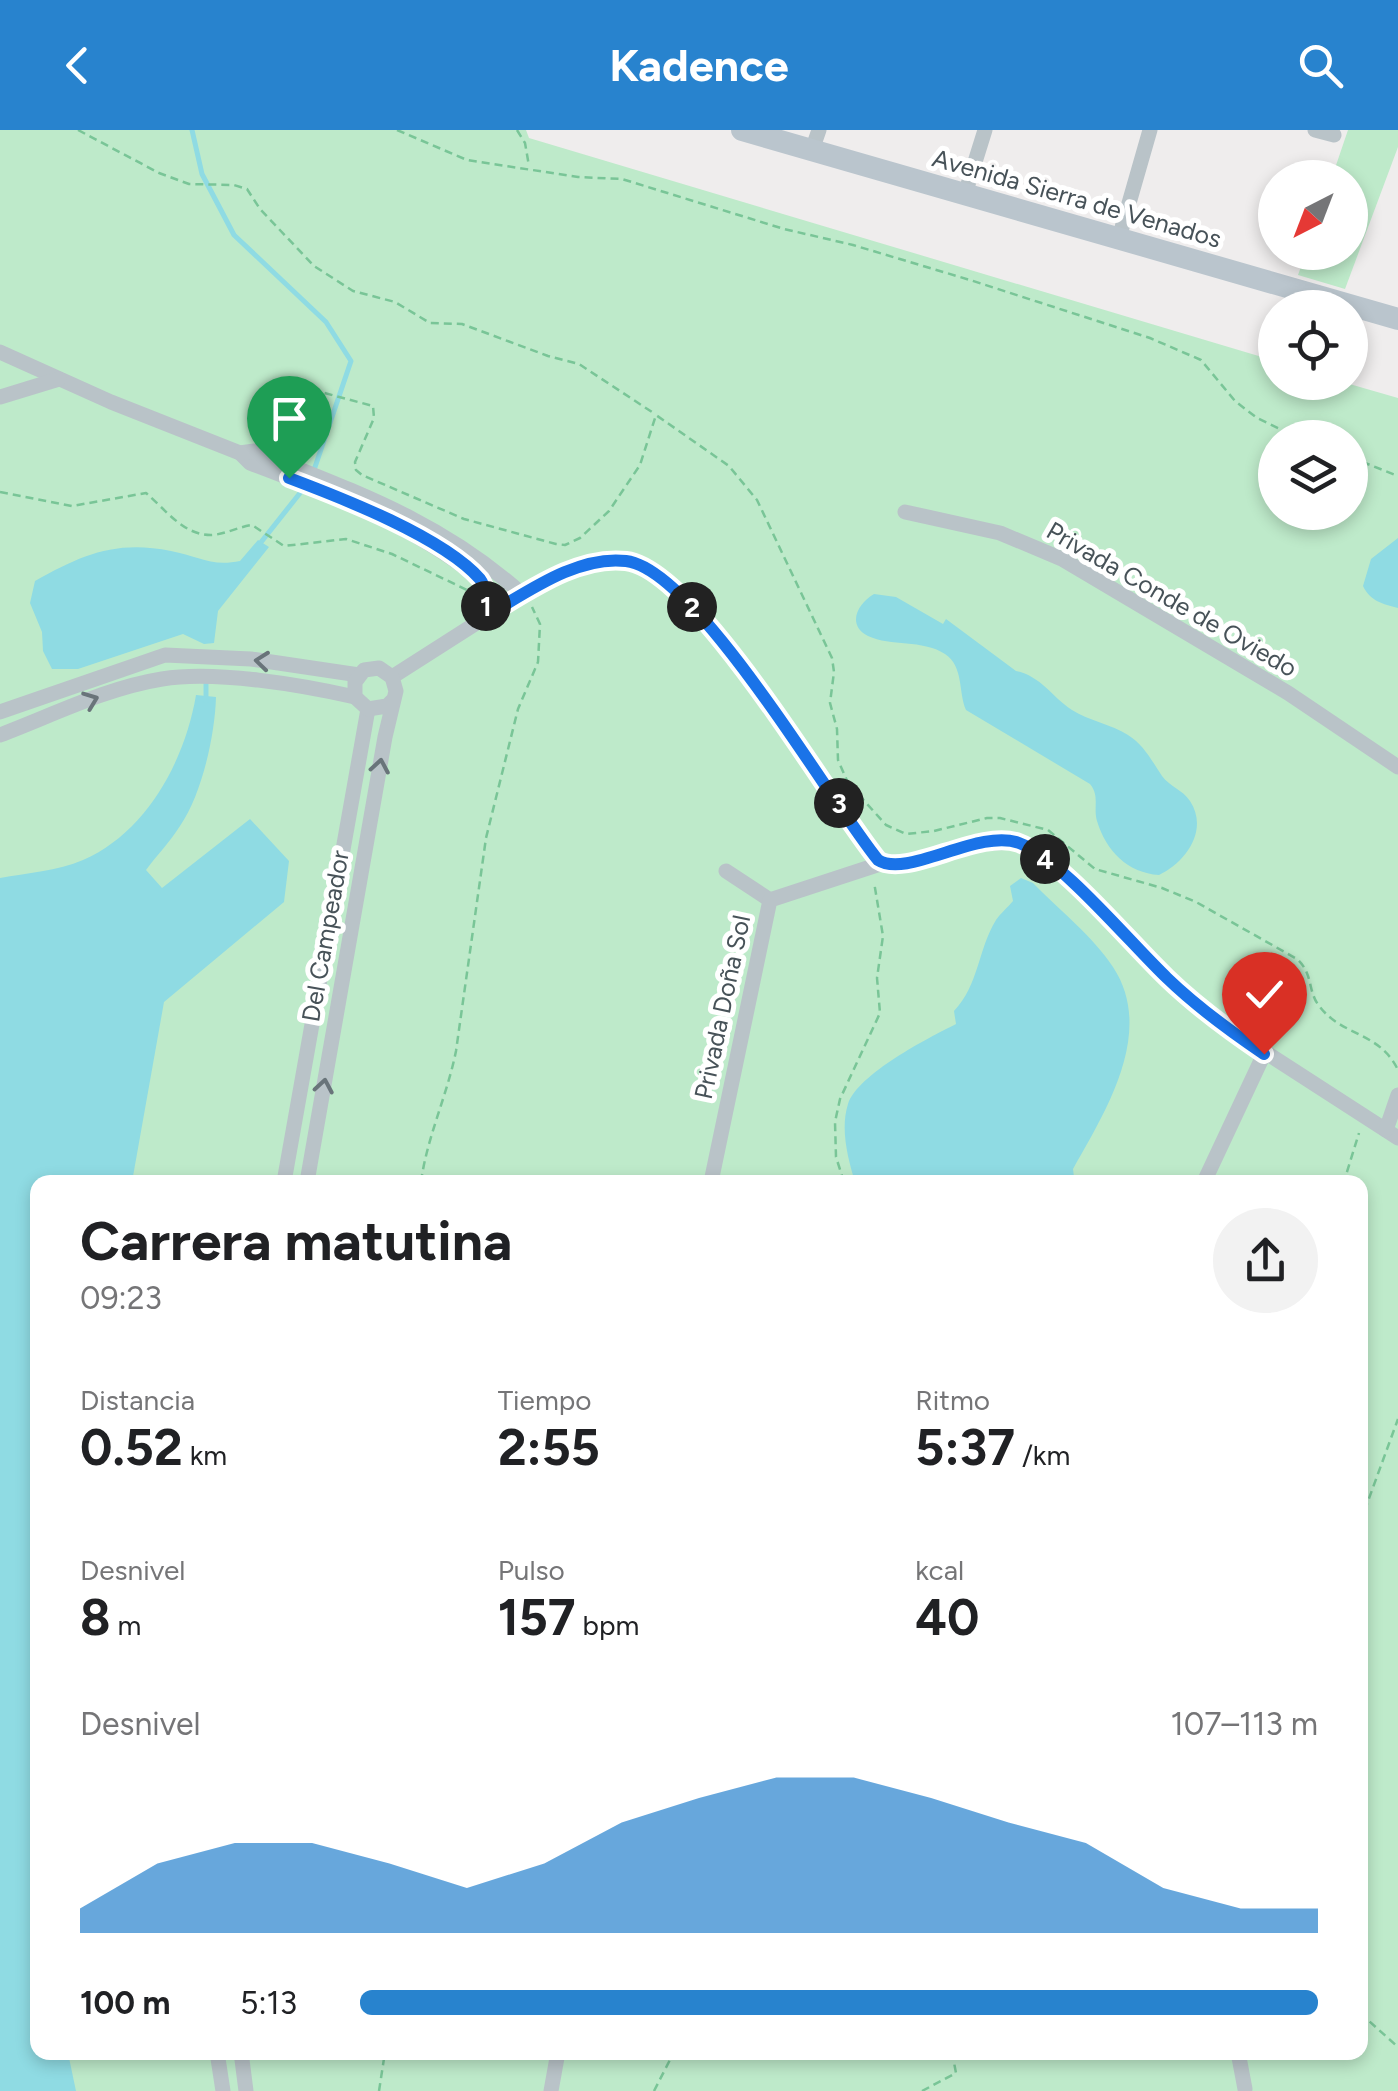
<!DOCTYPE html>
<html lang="es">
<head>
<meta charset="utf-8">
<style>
	body { margin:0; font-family:Figtree,sans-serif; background:#f2f2f2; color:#202124; height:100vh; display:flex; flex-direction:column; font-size:38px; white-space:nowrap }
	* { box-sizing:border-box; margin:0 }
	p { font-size:32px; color:#757577 }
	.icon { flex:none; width:55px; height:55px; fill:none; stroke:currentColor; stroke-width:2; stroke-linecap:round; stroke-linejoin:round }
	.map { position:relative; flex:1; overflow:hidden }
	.side { position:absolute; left:30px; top:1045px; width:1338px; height:885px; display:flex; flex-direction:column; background:#fff; border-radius:20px; box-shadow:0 5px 15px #0003 }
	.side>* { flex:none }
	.needle { width:65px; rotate:222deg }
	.tools { position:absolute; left:1258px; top:30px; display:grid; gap:20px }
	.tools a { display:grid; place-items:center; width:110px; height:110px; border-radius:50%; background:#fff; box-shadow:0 5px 15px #0003; font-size:50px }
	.pin { position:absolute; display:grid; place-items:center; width:85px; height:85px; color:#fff; margin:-102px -42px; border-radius:50% 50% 50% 0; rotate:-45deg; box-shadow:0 0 10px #0007 }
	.pin .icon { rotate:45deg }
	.km { position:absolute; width:50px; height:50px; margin:-25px; border-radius:50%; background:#222; color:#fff; font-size:28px; line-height:50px; text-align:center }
	.round { display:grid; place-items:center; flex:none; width:105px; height:105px; border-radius:52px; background:#f2f2f2 }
	.summary { display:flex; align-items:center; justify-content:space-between; height:170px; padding:0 50px }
	h1 { font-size:55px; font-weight:700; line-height:75px }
	.metrics { display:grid; grid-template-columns:repeat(3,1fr); gap:15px; height:170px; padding:10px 50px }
	.metrics div { display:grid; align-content:center }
	.metrics b { font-size:50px; font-weight:700 }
	.metrics small { font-size:28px; font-weight:400 }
	.metrics p { font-size:28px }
	.chart { height:280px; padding:20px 50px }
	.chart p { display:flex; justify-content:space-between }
	.chart svg { width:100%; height:180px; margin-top:10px; fill:#2883ce; opacity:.7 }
	ul { padding:0 50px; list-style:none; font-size:32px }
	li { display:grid; grid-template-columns:160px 120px 1fr; align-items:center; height:75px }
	li i { height:25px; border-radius:12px; background:#2883ce }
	header { display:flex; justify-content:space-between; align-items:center; height:130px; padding:0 50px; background:#2883ce; color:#fff; font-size:45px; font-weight:700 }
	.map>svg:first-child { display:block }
	.green { fill:#beeaca; fill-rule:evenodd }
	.water { fill:#8fdbe3 }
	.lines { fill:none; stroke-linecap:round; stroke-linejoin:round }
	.stream { stroke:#8fdbe3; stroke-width:5 }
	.path { stroke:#79c597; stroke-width:2.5; stroke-dasharray:8 5; stroke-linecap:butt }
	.street { stroke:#b9c3c8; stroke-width:15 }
	.secondary { stroke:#bac5cd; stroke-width:22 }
	.oneway { stroke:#69747a }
	.route-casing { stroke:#fff; stroke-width:20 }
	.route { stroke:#1a73e8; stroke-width:12 }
	.labels { text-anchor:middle; stroke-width:10; stroke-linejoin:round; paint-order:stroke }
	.street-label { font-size:25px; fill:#475258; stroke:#fff }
</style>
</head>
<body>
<header><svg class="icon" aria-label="back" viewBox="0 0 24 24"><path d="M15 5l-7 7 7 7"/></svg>Kadence<svg class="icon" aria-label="search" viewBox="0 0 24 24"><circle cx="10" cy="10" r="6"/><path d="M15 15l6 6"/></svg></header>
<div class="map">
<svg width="1398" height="1961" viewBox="0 0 1398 1961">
	<rect width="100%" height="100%" fill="#efeded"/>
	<g class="green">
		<path d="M 0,0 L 526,0 L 529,8 L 1275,231 L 1275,252 L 1346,253 L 1398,268 L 1398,1961 L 0,1961 ZM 1275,308 L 1350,308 L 1350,382 L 1275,382 ZM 38,1052 L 1360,1052 L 1360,1922 L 38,1922 Z"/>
		<polygon points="1348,0 1398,0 1398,17 1345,159 1298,145 1306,123 1350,122 1350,48 1332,47"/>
	</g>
	<g class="water">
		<path d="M 1398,408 L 1398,478 C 1383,474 1370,471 1363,456 L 1371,429 Z"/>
		<path d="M 258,410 L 269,417 L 218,481 L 214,513 L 204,514 L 183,504 L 78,539 L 52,539 L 43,521 L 42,502 L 30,473 L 35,451 C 82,425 115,410 171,421 C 198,426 211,437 240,431 Z"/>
		<path d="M 874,464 L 896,467 L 943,494 L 946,489 L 1016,541 C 1041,546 1052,567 1072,580 C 1089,591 1111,594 1128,605 C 1144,615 1152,631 1162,646 C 1169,656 1183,660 1190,671 C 1209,700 1186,732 1159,745 C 1128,743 1106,721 1097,691 C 1093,677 1100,666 1090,654 L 966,580 C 958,561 964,537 945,524 C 922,509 891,517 868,506 C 846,495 858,473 874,464 Z"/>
		<path d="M 196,565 L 216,567 C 215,605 202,664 180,696 C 170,712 157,725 146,740 L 162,758 L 250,689 L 289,731 L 284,772 L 164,872 L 132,1052 L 38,1052 L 38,1922 L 68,1923 L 76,1961 L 0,1961 L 0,748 C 26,743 58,741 83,730 C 146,703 185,631 196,565 Z"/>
		<path d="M 1021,748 L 1033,753 C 1059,780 1092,805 1113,837 C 1156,902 1105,982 1073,1039 L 1074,1047 L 1069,1052 L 855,1052 C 848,1029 840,999 848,974 C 858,944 928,908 956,894 L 954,881 C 979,855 978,819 996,790 C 1000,784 1008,777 1013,771 L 1010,756 Z"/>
	</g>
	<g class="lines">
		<g class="stream">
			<polyline points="192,0 202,44 234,105 326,192 351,231 314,340"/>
			<polyline points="258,416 304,358"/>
			<polyline points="206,571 206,554"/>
		</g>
		<g class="path">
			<polyline points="78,0 159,43 189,54 234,55 247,59 260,79 314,136 353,161 395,172 430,193 462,194 548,226 579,234 655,284"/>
			<polyline points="397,0 467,30 578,47 622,49 784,99 853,115 970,150 1150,208 1201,230 1235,271 1257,288 1299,308"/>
			<polyline points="517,0 525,13 529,36"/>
			<polyline points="287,253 373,276 374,288 355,332 356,340 362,345 464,389 556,414 565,415 580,408 609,381 640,335 656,285 729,336 757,370 832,528 834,542 830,573 837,599 838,630 848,653 848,660"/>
			<polyline points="1350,327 1398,346"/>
			<path d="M 0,362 L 72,376 L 146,363 C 165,379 184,406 212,405 C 226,404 238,397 252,395 L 284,416 L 346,409 L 392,424 L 467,460"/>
			<path d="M 850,655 L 886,695 L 906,704 L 934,701 L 987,688 L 1000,688 L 1048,700 L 1095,739 L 1162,758 L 1196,772 L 1297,829 C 1314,844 1307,862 1320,877 C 1342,906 1380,902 1398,940"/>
			<path d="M 421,1052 C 427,1007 447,966 456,921 L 486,708 L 518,579 L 538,532 L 540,494 L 532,477"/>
			<polyline points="844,1052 836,1027 835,992 840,969 880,883 877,848 883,806 874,752"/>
			<polyline points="1339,1052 1346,1045 1359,1003"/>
			<polyline points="1360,1393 1398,1289"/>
			<polyline points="1360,1883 1398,1917"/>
			<polyline points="379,1961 385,1922"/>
			<polyline points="654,1961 674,1922"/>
			<polyline points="922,1961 956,1943 952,1922"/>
		</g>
		<g class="street">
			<polyline points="1315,0 1334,5"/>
			<polyline points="812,20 819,0"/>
			<polyline points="965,64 985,0"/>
			<polyline points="1119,108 1150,0"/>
			<path d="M 0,222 L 111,272 L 240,323 L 250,333 C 332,364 411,394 480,449 L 485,459 L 486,487"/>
			<polyline points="0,267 59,249"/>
			<path d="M 240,323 L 254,321 C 355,362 439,390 522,464"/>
			<polyline points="905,382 1000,403 1062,429 1288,563 1398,637"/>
			<polyline points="392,547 522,464 571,440 605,431 627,430 642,435 679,462 717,505 878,730 893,736 974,714 1017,712 1053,735 1169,850 1217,891 1398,1008"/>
			<polyline points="0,582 165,525 251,529 359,545"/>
			<path d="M 0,605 C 53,585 106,558 162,549 C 215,540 302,555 355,567"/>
			<polyline points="726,741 770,770"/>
			<polyline points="1386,1000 1398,965"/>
			<polyline points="284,1052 368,579"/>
			<polyline points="307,1052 385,607 396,561 392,547 379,538 364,540 355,552 355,567 368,579 387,576 394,569"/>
			<polyline points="711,1052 770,770 883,733"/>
			<polyline points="1204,1052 1264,924"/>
			<polyline points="217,1922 223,1961"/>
			<polyline points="241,1922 246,1961"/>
			<polyline points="1238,1922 1245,1959"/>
			<polyline points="551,1961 558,1922"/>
		</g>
		<polyline class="secondary" points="742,0 1398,189"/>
	</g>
	<defs><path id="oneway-chevron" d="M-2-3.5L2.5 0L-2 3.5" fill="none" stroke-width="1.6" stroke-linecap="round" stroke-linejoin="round" transform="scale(2.5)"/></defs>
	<g class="oneway">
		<use href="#oneway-chevron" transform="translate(262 531) rotate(-174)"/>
		<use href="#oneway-chevron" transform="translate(91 570) rotate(-21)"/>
		<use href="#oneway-chevron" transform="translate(380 636) rotate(-80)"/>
		<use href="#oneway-chevron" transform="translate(324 956) rotate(-80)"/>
	</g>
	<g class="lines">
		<g class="route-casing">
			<path id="route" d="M 289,348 C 342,368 443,407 480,449 C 488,460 486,474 486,486 C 526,463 577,425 626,431 C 696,439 829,670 878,730 C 907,749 979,698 1019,713 C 1060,728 1132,815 1167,848 C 1197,877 1230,901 1264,924"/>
		</g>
		<use href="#route" class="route"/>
	</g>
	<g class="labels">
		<g class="street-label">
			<text transform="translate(1077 68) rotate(16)" y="9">Avenida Sierra de Venados</text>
			<text transform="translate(1172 469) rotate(30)" y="9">Privada Conde de Oviedo</text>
			<text transform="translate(325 806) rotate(-80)" y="9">Del Campeador</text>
			<text transform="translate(722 877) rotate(-78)" y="9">Privada Doña Sol</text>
		</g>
	</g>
</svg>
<div class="tools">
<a><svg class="needle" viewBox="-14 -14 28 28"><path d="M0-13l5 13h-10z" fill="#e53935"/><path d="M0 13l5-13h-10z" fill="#757577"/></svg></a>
<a><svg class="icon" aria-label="locate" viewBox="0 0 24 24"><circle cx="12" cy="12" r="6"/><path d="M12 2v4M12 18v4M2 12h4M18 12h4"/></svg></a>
<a><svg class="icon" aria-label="layers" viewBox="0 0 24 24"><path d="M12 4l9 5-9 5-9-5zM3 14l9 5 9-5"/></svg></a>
</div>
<div class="pin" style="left:289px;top:348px;background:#1e9e55"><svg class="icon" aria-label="arrive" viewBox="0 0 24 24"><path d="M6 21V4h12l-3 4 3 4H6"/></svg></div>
<div class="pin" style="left:1264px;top:924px;background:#d93025"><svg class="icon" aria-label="check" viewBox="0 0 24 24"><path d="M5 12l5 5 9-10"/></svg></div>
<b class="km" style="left:486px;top:476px">1</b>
<b class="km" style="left:692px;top:477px">2</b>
<b class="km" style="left:839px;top:673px">3</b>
<b class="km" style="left:1045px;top:729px">4</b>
<section class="side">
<div class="summary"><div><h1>Carrera matutina</h1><p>09:23</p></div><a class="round"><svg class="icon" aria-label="share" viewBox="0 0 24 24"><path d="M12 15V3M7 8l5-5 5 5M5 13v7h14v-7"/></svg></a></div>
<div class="metrics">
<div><p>Distancia</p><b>0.52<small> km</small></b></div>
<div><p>Tiempo</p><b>2:55</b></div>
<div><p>Ritmo</p><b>5:37<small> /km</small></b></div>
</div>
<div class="metrics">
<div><p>Desnivel</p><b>8<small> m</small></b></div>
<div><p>Pulso</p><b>157<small> bpm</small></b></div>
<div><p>kcal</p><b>40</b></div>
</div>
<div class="chart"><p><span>Desnivel</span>107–113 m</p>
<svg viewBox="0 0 160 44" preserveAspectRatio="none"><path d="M0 44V38L10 27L20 22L30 22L40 27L50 33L60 27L70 17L80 11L90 6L100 6L110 11L120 17L130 22L140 33L150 38L160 38V44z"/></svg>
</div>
<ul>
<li><b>100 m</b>5:13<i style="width:100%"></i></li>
</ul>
</section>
</div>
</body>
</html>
